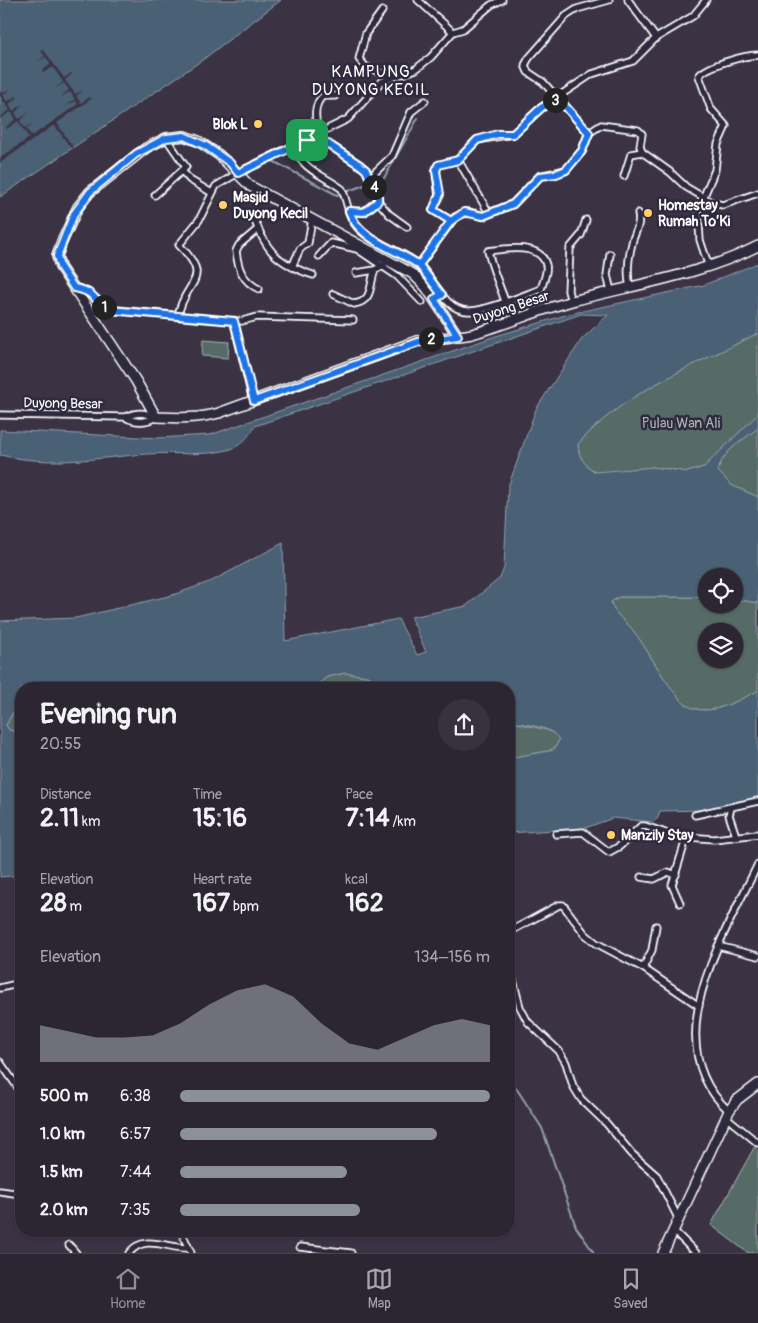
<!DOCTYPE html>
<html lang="en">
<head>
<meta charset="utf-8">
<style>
	body { margin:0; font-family:Pangolin,sans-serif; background:#38323f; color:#f1f3f6; height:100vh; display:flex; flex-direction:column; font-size:19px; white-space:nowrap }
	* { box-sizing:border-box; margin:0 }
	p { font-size:16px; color:#a6a5ac }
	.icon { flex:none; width:28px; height:28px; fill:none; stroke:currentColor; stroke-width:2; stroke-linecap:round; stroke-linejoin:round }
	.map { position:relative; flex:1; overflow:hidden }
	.sheet { position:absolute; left:15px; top:682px; width:500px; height:555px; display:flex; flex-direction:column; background:#2c2633; border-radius:20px; box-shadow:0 1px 4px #0004,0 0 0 1px #48434e }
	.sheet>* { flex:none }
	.tools { position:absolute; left:698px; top:568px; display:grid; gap:10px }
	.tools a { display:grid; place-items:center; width:45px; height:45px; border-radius:50%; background:#2c2633; box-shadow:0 1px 4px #0004,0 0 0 1px #48434e; font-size:25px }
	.pin { position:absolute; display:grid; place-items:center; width:42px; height:42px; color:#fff; margin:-21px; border-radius:10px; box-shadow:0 2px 8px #0006 }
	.km { position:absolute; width:25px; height:25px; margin:-12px; border-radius:50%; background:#222; color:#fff; font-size:14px; line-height:25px; text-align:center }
	.round { display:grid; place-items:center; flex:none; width:52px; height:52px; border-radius:26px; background:#38323f }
	.overview { display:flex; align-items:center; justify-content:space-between; height:85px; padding:0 25px }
	h1 { font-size:28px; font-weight:800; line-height:38px }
	.stats { display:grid; grid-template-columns:repeat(3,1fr); gap:8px; height:85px; padding:5px 25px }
	.stats div { display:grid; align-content:center }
	.stats b { font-size:25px; font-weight:800 }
	.stats small { font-size:14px; font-weight:400 }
	.stats p { font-size:14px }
	.chart { height:140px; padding:10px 25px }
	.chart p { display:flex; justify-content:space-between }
	.chart svg { width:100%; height:90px; margin-top:5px; fill:#8c9099; opacity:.7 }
	ul { padding:0 25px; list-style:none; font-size:16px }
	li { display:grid; grid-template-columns:80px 60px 1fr; align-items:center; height:38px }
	li i { height:12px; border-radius:6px; background:#8c9099 }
	.tab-bar { display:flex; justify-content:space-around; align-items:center; height:70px; border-top:1px solid #48434e; background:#2c2633; font-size:14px; color:#a6a5ac }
	.tab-bar a { display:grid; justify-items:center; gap:2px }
	.tab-bar .active { color:#8c9099 }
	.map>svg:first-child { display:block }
	.green { fill:#566b66; stroke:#aab5b2; fill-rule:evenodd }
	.water { fill:#4a6075; stroke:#92a0ac }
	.pier { fill:#3b3344 }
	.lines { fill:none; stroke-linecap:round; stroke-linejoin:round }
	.stream { stroke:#92a0ac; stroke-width:2 }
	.street-casing { stroke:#fff; stroke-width:9 }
	.secondary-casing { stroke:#fff; stroke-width:12 }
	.street { stroke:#2f2a3d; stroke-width:5.5 }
	.secondary { stroke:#2f2a3d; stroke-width:9 }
	.route-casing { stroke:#fff; stroke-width:10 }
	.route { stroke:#1a73e8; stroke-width:6 }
	.poi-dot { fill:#ffd166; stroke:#2f2a3d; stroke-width:2 }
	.labels { text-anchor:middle; stroke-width:5; stroke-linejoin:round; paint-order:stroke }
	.poi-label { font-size:14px; font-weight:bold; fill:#fff; stroke:#2f2a3d; text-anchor:start }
	.street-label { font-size:14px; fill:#fff; stroke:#2f2a3d }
	.park-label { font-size:14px; fill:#aab5b2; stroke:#2f2a3d }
	.quarter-label { font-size:16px; letter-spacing:1px; fill:#fff; stroke:#2f2a3d }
</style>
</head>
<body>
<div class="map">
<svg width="758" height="1253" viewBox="0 0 758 1253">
	<rect width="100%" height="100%" fill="#3b3344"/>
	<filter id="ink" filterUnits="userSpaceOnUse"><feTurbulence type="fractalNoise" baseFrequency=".02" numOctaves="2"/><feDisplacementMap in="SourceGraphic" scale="10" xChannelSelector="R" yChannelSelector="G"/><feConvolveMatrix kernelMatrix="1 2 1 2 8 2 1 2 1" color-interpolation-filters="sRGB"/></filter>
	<g filter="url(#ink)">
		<g class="green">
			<path d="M 758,333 L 758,414 L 704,467 L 688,472 L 653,467 L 603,473 C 588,471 578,459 578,444 C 626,390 696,365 758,333 Z"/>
			<polygon points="203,340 229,342 228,358 202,356"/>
			<path d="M 758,428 L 758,497 L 731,485 L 718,471 C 722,451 743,440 758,428 Z"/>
			<path d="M 619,597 L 706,597 L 706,604 L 734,604 L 734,599 L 758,603 L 758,691 C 740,699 717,714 696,709 C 690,708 684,704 680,699 C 661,678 649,651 632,629 C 625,621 613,613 611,602 ZM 706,631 L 734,631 L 734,659 L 706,659 Z"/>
			<polygon points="345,673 367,676 401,689 312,689 327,677"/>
			<polygon points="21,708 21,733 20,733 9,730 6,725 13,712"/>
			<polygon points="509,721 547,730 557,735 559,739 557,745 549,751 509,758"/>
			<polygon points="755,1146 758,1149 758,1253 748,1253 711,1225"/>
		</g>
		<g class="water">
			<polygon points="0,0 281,0 201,61 0,197"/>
			<path d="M 758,263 L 758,333 C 696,365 626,390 578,444 C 578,457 585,466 596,472 L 653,467 L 688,472 L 704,467 L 758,414 L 758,428 C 743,440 722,451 718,471 L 731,485 L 758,497 L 758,603 L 734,599 L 734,576 L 706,576 L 706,597 L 619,597 L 611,602 C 613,613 625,621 632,629 C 649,651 661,678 680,699 C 684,704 690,708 696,709 C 717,714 740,699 758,691 L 758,799 L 704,810 L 660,811 L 658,818 L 653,822 L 613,818 L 585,828 L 509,833 L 509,758 L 554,750 L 559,740 C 552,725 523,725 509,721 L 509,689 L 401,689 L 367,676 L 345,673 L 327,677 L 312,689 L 291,687 L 278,689 L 21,689 L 21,708 L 13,712 L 6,725 L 9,730 L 21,733 L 21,875 L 0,877 L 0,621 L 76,618 L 173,595 L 212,581 L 283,543 L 285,641 L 398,619 L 417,655 L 426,652 L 411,617 L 466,606 L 500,578 L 504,568 L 508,487 L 536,409 L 582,339 L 608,315 L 581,314 L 255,426 C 249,436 242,445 231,449 C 204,457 175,452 147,454 C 93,458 55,467 0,455 L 0,430 L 157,438 L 210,435 L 496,336 L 569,314 L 704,285 Z"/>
		</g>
		<polygon class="pier" points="43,49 64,78 71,73 72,74 65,80 75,94 84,90 76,96 81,103 90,97 91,99 57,123 73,147 71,148 54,125 0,163 0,158 29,138 18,121 7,129 6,127 16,119 11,112 0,119 0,117 10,110 0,96 0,91 2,93 11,89 3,95 7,102 16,96 17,98 9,104 13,111 23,104 15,113 19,119 29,113 20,121 25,128 34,122 26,129 32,136 78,104 76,101 67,105 75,99 70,92 60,97 69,90 64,83 54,89 63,82 53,67 43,73 42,71 51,64 46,57 38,61 45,56 41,51"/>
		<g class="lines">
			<g class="stream">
				<polyline points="271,160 337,195 384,178 418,118"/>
				<polyline points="509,1077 542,1128 576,1227 594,1253"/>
			</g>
			<g class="street-casing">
				<g id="street">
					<polyline points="418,0 453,32"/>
					<polyline points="628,0 656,38"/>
					<polyline points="382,11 366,33 359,59 365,66 390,77"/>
					<polyline points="589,133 543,82 528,72 525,65 529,58 566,16 577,9 609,0"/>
					<path d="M 318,134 C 316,121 312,106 323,96 L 335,96"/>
					<polyline points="307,140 328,144 360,165 366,170 378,196 378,201 364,212 349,211"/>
					<path d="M 294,146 C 303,171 322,174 342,189 C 348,203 348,219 360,230 C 378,247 405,251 422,268 C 436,283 445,310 468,311 C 485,312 524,295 541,289 C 543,282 548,272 546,265 C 541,242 503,249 488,251 C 492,269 499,284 505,301"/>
					<polyline points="458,160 489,213"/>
					<polyline points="183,172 190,180 212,193"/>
					<polyline points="624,176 631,154 642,152"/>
					<polyline points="370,177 392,156 411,112 425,101"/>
					<polyline points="155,195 186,167 166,138"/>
					<polyline points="378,201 389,214 407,227"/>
					<path d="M 252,213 C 265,250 276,263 313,275"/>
					<polyline points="451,221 433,210 439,198 436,171 438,165 458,160 477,140 513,134 541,108 592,74 633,61 656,38 693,16 706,0"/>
					<path d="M 258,229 L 239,245 L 236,251 C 238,268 242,281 259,289"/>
					<polyline points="360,244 357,249 397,276 422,302"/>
					<polyline points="610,254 607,275 611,291"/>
					<polyline points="319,256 331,243 357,249"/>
					<polyline points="419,265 455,217 469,212 483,216 513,204 540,176 566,170 582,151 589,133 601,125 638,130 642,134 640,146 642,152 670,172 686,187 713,203 723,205 758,193"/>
					<polyline points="292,267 300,249 308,243 312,219"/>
					<path d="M 709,267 L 700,240 L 698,210 L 715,170 L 718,144 L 726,126 L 711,109 L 699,76 C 705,66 745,55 758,55"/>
					<polyline points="356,273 375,270"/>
					<path d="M 630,287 C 626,271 629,254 633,239 C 637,229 640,224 638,213"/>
					<path d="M 74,288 C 96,291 93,303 111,310 L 234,321 L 253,401"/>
					<path d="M 333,294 L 354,304 C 374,301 369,284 375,270 L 384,265"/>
					<polyline points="571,301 568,291 570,248 581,235 586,220"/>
					<path d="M 178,316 C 184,280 215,281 179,245 L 199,220 L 216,186 L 238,173 L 348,119 L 381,82 L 416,69 L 431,57 L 453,32 L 463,29 L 491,5 L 502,0"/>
					<polyline points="234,321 242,321 257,317 353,320"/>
					<path d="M 0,415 L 125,417 C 136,423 145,423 156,417"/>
					<path d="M 125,417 C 136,412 144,412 156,417"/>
					<polyline points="731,808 729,815 736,836"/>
					<polyline points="695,815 758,801"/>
					<polyline points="556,834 583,832 609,852 620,846 641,826 645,826 675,836 714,839 758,834"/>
					<polyline points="641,877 654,879 668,872 676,875"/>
					<polyline points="680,903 672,885 687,836"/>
					<polyline points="509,932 559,905 563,905 585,934 596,943 643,968 699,1006"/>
					<polyline points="718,946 758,956"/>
					<polyline points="509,964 520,1007 528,1022 559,1051 566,1063 573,1086 581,1099 607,1124 632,1154 657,1176 679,1220"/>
					<polyline points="643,968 652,950 656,926"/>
					<polyline points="0,988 21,983"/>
					<polyline points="0,1062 21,1092"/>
					<path d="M 729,1111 C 654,1043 724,936 758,864"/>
					<polyline points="726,1117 758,1143"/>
					<polyline points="0,1191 14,1193"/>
					<polyline points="181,1231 191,1253"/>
					<polyline points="674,1231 696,1253"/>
					<polyline points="69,1245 76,1253"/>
					<polyline points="300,1247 351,1253"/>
					<path d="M 129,1253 C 145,1233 168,1249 188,1248"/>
				</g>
			</g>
			<g class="secondary-casing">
				<g id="secondary">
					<path d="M 458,336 L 426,287 L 413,274 L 250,186 L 219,155 L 198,141 L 184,136 L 166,138 L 146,148 L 90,192 L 78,207 L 61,244 L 57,256 L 60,267 L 136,381 L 156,417 C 178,418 197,419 219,413 L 417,341 C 435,339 454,337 472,334 C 507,324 541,309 576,300 C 638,284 701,275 758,246"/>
					<polyline points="663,1253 729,1111 737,1100 758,1084"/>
				</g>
			</g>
			<use href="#street" class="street"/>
			<use href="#secondary" class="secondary"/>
		</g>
	</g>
	<g class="lines" filter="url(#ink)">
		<g class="route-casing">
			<path id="route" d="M 307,140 L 238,173 L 230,163 L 206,146 L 184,136 L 166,138 L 136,154 L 90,192 L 74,214 L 57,256 L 60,267 L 74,288 C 98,292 92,302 111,310 L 234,321 L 254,401 L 418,342 L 458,336 L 434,299 L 442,295 L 419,265 L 451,221 L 464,212 L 483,216 L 513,204 L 540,176 L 556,174 L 566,170 L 582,151 L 589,133 L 558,98 L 541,108 L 513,134 L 498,134 L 477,140 L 458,160 L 438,165 L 436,171 L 440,194 L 433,210 L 451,221 L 419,265 C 395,248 360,241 349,211 L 364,212 L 378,201 L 378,196 L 366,170 L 360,165 L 328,144 L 307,140"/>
		</g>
		<use href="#route" class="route"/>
	</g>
	<g class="poi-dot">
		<circle cx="258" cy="124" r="5"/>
		<circle cx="223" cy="205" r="5"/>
		<circle cx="648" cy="213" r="5"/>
		<circle cx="611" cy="835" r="5"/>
	</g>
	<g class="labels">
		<g class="poi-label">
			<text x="248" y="129" text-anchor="end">Blok L</text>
			<text x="233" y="202">Masjid<tspan x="233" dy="16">Duyong Kecil</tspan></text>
			<text x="658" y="210">Homestay<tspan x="658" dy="16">Rumah To’Ki</tspan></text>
			<text x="621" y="840">Manzily Stay</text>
		</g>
		<g class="street-label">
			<text transform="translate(511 307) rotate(-18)" y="5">Duyong Besar</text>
			<text transform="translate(63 403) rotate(1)" y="5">Duyong Besar</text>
		</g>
		<g class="park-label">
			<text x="681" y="428">Pulau Wan Ali</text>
		</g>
		<g class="quarter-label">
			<text x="371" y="77">KAMPUNG<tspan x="371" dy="18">DUYONG KECIL</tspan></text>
		</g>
	</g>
</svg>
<div class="tools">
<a><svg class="icon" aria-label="locate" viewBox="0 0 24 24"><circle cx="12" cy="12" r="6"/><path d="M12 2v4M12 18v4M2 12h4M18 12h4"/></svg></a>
<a><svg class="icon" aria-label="layers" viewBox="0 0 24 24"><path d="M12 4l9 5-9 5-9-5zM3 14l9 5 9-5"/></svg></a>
</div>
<div class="pin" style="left:307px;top:140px;background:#1e9e55"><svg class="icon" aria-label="arrive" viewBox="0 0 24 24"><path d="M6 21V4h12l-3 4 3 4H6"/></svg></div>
<b class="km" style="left:104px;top:307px">1</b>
<b class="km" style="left:431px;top:339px">2</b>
<b class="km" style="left:555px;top:100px">3</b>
<b class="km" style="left:374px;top:187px">4</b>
<section class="sheet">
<div class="overview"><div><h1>Evening run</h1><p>20:55</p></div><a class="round"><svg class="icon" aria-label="share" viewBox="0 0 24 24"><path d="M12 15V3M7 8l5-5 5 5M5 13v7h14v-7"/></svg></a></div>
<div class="stats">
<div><p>Distance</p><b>2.11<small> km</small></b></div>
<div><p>Time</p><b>15:16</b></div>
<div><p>Pace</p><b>7:14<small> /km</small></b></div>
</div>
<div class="stats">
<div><p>Elevation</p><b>28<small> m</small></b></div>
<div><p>Heart rate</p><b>167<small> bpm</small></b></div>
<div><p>kcal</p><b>162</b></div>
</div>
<div class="chart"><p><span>Elevation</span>134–156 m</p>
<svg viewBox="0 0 160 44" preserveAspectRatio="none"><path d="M0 44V26L10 29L20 32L30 32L40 31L50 25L60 16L70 9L80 6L90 12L100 25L110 35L120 38L130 32L140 26L150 23L160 26V44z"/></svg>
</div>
<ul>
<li><b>500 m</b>6:38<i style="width:100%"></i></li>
<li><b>1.0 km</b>6:57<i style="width:83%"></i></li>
<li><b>1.5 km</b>7:44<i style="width:54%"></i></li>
<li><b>2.0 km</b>7:35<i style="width:58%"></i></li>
</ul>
</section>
</div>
<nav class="tab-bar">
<a class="active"><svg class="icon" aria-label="home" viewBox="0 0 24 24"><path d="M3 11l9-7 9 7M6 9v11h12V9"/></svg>Home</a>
<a><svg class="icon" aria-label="map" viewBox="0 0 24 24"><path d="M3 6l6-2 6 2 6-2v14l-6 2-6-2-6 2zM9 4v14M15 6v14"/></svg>Map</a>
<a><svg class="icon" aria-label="saved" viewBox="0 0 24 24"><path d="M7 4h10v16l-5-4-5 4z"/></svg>Saved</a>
</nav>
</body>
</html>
